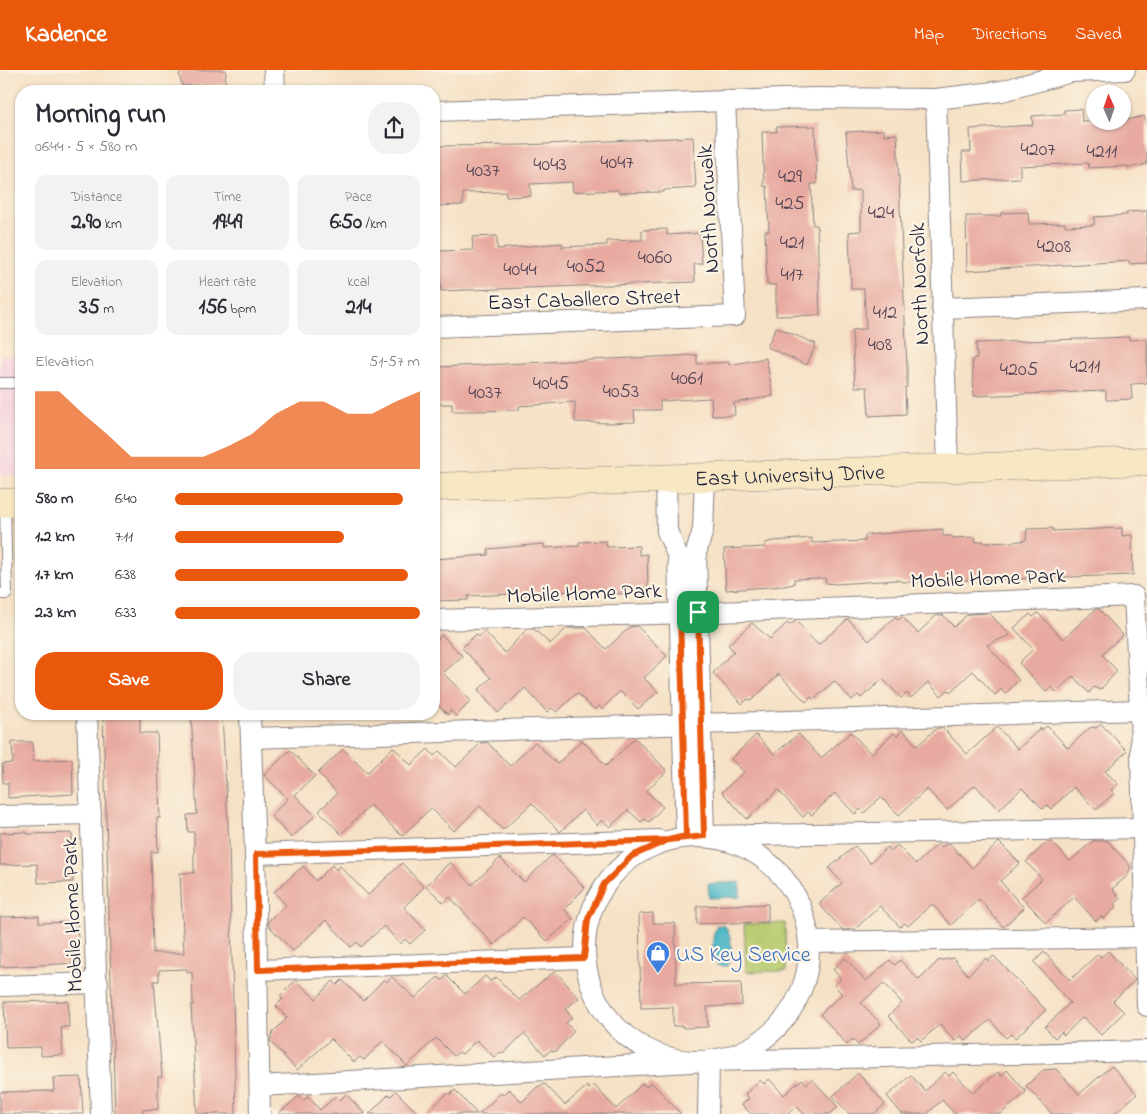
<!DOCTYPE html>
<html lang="en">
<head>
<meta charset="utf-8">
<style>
	body { margin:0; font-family:"Indie Flower",sans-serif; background:#f2f2f3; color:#2b2b33; height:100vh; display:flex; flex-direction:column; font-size:19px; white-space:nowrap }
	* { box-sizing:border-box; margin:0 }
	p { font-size:16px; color:#7c7c81 }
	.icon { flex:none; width:28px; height:28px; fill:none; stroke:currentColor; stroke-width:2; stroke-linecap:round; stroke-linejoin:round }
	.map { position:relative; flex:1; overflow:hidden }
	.sheet { position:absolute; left:15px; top:15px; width:425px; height:635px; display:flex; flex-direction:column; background:#fff; border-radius:20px; box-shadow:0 1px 4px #0004 }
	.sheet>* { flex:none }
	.needle { width:32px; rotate:358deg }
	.buttons { position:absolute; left:1086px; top:15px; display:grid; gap:10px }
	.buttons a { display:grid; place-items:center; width:45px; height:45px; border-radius:50%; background:#fff; box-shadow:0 1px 4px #0004; font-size:25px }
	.pin { position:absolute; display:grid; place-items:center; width:42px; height:42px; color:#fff; margin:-21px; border-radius:10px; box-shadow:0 2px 8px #0006 }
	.round { display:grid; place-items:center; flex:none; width:52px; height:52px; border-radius:20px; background:#f2f2f3 }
	.summary { display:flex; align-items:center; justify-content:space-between; height:85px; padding:0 20px }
	h1 { font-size:28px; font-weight:700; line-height:38px }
	.figures { display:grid; grid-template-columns:repeat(3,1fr); gap:8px; height:85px; padding:5px 20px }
	.figures div { display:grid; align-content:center; border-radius:12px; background:#f2f2f3; text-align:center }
	.figures b { font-size:21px; font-weight:700 }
	.figures small { font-size:14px; font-weight:400 }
	.figures p { font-size:14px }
	.chart { height:140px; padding:10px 20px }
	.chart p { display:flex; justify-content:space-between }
	.chart svg { width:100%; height:90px; margin-top:5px; fill:#ea580c; opacity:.7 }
	.primary-button { display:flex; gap:10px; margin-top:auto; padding:10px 20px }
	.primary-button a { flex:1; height:58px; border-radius:20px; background:#ea580c; color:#fff; font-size:20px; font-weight:700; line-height:58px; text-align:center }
	.primary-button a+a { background:#f2f2f3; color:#2b2b33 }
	ul { padding:0 20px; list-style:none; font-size:16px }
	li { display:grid; grid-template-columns:80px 60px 1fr; align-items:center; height:38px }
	li i { height:12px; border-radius:6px; background:#ea580c }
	header { display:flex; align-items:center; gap:30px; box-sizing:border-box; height:70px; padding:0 25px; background:#ea580c; color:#fff }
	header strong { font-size:24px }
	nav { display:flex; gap:28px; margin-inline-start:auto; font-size:18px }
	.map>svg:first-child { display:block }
	.built { fill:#f4cfdd }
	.green { fill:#b7cb6f; stroke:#6c7655 }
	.water { fill:#4bb7c6; stroke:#366c80 }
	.building { fill:#e8aaa0 }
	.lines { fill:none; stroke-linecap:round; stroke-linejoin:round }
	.lane-casing { stroke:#8c8280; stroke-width:12 }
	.street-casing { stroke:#8c8280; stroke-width:22 }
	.secondary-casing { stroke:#8c8280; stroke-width:29 }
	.lane { stroke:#fff; stroke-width:10 }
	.street { stroke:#fff; stroke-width:20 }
	.secondary { stroke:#f7e8c3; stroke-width:28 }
	.route-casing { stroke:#fff; stroke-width:10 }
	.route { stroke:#ea580c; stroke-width:6 }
	.labels { text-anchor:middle; stroke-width:4.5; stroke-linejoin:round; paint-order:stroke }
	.number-label { font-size:20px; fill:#544454 }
	.street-label { font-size:22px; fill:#22223b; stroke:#fcf5e5 }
	.shop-label { font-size:22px; fill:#366cbe; stroke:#fcf5e5; text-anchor:start }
</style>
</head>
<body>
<header>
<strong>Kadence</strong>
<nav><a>Map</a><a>Directions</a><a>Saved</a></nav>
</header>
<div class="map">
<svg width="1147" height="1044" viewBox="0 0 1147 1044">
	<rect width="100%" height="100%" fill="#fcf5e5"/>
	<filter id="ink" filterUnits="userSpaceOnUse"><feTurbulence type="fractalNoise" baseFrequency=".02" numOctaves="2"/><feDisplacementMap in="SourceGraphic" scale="10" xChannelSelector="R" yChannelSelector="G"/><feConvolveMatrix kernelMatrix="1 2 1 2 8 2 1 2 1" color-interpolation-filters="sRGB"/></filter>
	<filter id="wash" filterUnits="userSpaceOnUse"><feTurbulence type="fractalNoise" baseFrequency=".0096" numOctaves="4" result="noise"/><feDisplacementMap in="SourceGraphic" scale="20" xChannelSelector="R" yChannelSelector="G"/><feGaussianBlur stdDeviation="1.12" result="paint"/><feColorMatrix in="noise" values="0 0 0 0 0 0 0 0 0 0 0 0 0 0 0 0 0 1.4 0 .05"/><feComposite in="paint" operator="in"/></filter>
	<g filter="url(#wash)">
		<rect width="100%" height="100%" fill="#f5e1c5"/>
		<rect class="built" x="0" y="285" width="21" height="120"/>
		<g class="green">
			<polygon points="258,16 258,21 153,21 153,19"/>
			<polygon points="785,853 786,901 746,902 744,854"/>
		</g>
		<g class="water">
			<polygon points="740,812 740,827 709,828 708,814"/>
			<path d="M 717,855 L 725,856 C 732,867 734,885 727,896 L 718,896 C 711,885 711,867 717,855 Z"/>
		</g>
		<g id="blocks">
			<g class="building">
				<polygon points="181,0 226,0 225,14 182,16 179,4 181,3"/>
				<polygon points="1081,39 1082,51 1123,51 1144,46 1147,56 1147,94 1128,98 1128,96 1089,98 1088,93 1020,96 1020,108 963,111 962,82 971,82 970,59 1033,55 1032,46 1064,44 1064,40"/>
				<polygon points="815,56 817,114 811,114 813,155 817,155 820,245 776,246 776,215 767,215 765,161 769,161 767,116 764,117 762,62 777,62 776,57"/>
				<polygon points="884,60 884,65 897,64 907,298 907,317 905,317 906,344 869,346 867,317 855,317 852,260 866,259 864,219 851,219 849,162 861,161 861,120 851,121 846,62"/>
				<polygon points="693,67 696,118 664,120 664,122 618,123 618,120 573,122 572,112 530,114 531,126 506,127 506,122 463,123 463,135 437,136 436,76 524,75"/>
				<polygon points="1147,141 1147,193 1129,194 1129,191 967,201 966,146 1001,146 1001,143 1028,142 1029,154 1065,153 1065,156 1094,155 1094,147 1127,145 1127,142"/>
				<polygon points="667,159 667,165 700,163 702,194 694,194 695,212 441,221 439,181 473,180 472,167 497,166 497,179 562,173 562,177 607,175 607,171 642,170 642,160"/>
				<polygon points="776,257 816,274 807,295 767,277"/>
				<polygon points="1129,267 1129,270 1147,269 1147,313 1131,314 1132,329 1106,330 1106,321 974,326 972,289 977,288 976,273"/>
				<polygon points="697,285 697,294 729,292 729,295 766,288 773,326 734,333 735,345 712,346 711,328 660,331 660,340 634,340 635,352 611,353 575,352 575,332 519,336 519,340 474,341 452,341 452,334 439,334 439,297"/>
				<polygon points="1053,458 1053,461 1122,458 1122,466 1132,465 1133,505 904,512 896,510 835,514 826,513 825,508 794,509 794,514 784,516 726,520 724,479 765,477 765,473 773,471 812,468 812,473 865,471 865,465 943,459 943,466 952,466 952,468 975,467 976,472 984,471 984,473 1013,472 1026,470 1027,459"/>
				<polygon points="606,471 607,477 639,476 639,485 647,484 648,517 638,517 639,523 611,524 616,520 582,520 515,526 514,524 468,526 468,530 434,531 434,489 488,485 488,479 544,474 544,478 579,476 579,472"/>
				<polygon points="1096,539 1099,539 1123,565 1102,584 1117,601 1100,620 1094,617 1089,623 1073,606 1056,622 1052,617 1046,622 1019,593 1033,579 1014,558 1030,544 1033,547 1038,543 1063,569"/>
				<polygon points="989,543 1010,565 987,575 1019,610 1005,624 1001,619 995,625 973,601 950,622 948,620 941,626 928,612 911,628 907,623 901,628 883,609 861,628 858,625 852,630 834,611 814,630 811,627 806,632 779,604 752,630 748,629 742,634 713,603 734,581 728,575 752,553 770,569 787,553 789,555 796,551 818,575 848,549 869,571 895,547 898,550 902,547 918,563 937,545 943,545 954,557 968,544"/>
				<polygon points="637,556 667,586 644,608 658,622 638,639 620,621 602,639 599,636 595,640 577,623 557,642 552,638 547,642 525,618 498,643 478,620 491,608 462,578 476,564 479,567 484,561 505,583 527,559 534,559 550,574 567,558 586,558 606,579 630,557"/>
				<polygon points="442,565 462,586 443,603 471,631 456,646 450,640 448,645 434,631 434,573"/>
				<polygon points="103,644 140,644 140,663 157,663 160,748 157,748 158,782 151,782 153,883 184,883 180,803 194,803 194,762 188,762 187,745 197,744 191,644 222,644 229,773 236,1044 197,1044 191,935 193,935 192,902 187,903 187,899 159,900 159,911 154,911 162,1007 158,1007 158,1039 142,1040 143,1044 115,1044"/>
				<polygon points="1101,654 1127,681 1105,701 1118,714 1111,720 1114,723 1096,740 1074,717 1051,739 1047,735 1043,739 1022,718 999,740 975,715 947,740 927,719 899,745 881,727 864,743 860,739 855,744 835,723 812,745 808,742 803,747 778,720 747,749 722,722 744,702 731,689 756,665 774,684 799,664 821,688 851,662 871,684 894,663 897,666 903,660 917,676 937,658 943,658 967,684 997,657 1018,679 1041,658 1042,660 1047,656 1068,678 1091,657 1096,658"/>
				<polygon points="635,668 667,701 646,721 663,737 649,752 645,749 641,752 628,740 610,757 602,750 597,755 583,740 560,762 532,733 503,760 480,736 454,761 431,738 402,766 370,735 341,764 319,741 337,723 318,703 343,679 367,703 393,677 411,695 428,679 434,686 439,681 456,697 481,673 487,672 510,696 535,672 557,694 582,670 606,696"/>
				<polygon points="12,672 32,672 33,691 72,689 73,724 8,728 8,713 3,713 2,694 13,693"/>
				<polygon points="290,680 315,706 295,725 315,746 291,768 271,745 288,729 264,705"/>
				<polygon points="27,762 27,764 72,763 73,812 38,813 37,794 0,795 0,763"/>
				<polygon points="1093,771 1108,771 1131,797 1127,806 1112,819 1120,828 1114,834 1116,837 1103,849 1101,846 1096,851 1074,827 1046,853 1022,827 1042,809 1026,792 1047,772 1052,772 1070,791"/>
				<polygon points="999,772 1020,793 1000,811 1024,838 1003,857 979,829 951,855 932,834 908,856 905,853 900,857 880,836 855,859 843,860 819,834 842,813 829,798 855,776 870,793 888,777 891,781 897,775 916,794 938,774 940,777 949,773 972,798"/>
				<polygon points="551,786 554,786 585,818 564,839 573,849 547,871 523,847 494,875 450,827 444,833 426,816 450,792 472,815 500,788 524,812"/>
				<polygon points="402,793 424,817 404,837 425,860 410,874 405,869 400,874 384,856 361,877 357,872 351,877 326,850 293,881 268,855 268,851 286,835 274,822 303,796 316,811 332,795 336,800 340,796 368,825"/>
				<polygon points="768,834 768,852 697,854 697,836"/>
				<polygon points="653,843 653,853 675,853 676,914 741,913 742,935 707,937 708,957 683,958 683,956 673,956 673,937 641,938 639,844"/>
				<polygon points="39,846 39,853 77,852 79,893 0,897 0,847"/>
				<polygon points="1108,881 1135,910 1113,931 1124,942 1101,965 1083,947 1064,965 1061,962 1055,968 1045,957 1070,933 1034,892 1044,882 1070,910 1098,884 1101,887"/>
				<polygon points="994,886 1046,940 1015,968 1011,964 1006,968 990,950 966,971 961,966 955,971 940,954 921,971 917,967 912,971 888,946 902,933 884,913 861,933 881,954 858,975 853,969 847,975 820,944 842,924 834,915 841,909 833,899 845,888 866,911 890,890 895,895 900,890 919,910 938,891 953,888 968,905 986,888 988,891"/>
				<polygon points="555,901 579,928 565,939 572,948 566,953 574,961 555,982 551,980 545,985 524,963 503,984 500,982 495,988 477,970 462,984 459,982 454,986 436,968 407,996 383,971 364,990 360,987 354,992 331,969 297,1000 270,971 273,962 287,948 276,936 283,929 280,926 296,910 316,929 333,911 337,915 342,910 363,931 384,909 387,912 392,907 415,928 438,907 442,910 447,906 465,924 485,906 490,911 496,907 519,930"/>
				<polygon points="68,931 69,957 61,957 63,985 41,986 41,977 6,978 4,932"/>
				<polygon points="1112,996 1137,1024 1114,1044 1052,1044 1026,1016 1043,1000 1056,999 1079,1024"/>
				<polygon points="1007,1000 1026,1022 1001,1044 955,1044 942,1030 927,1044 902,1044 887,1026 911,1005 925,1021 945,1002 949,1006 953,1002 973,1023 998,1002 1001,1006"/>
				<polygon points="858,1003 885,1034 874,1044 849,1044 833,1026"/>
				<polygon points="81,1007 83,1044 0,1044 0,1022 54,1021 53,1008"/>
				<polygon points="769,1009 784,1025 802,1009 807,1014 812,1009 838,1037 830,1044 804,1044 796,1036 788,1044 751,1044 742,1035 749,1028 745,1024 760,1010 764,1014"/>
				<polygon points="651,1012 681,1044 479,1044 501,1023 503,1025 509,1019 522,1032 537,1017 545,1014 565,1035 587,1016 589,1019 594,1015 616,1039 643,1013 646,1017"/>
				<polygon points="455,1020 477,1044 425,1044 448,1023 450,1025"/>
				<polygon points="396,1021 418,1044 369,1044 389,1024 391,1026"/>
				<polygon points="346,1024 365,1044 278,1044 299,1026 303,1031 308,1026 320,1040 336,1026 340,1030"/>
			</g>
		</g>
	</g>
	<g filter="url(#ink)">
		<use href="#blocks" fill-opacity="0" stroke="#8c8280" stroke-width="1"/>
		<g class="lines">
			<g class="lane-casing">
				<g id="lane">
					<polyline points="0,313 21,313"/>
					<polyline points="0,524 7,524 5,434"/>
				</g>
			</g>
			<g class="street-casing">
				<g id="street">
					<polyline points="274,0 275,21"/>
					<polyline points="936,29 948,398"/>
					<polyline points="434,41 813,28 936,29 1002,21 1071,2 1125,0"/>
					<polyline points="942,238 1147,230"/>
					<polyline points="434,257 735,246 725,30"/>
					<polyline points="705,407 703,460 696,483 704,766 1143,758"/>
					<polyline points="666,408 667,461 678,487 686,767"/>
					<polyline points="434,550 691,543 1134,526 1140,640 1147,936"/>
					<polyline points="87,644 101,1044"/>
					<polyline points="250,644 255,784 260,1044"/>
					<polyline points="251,668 1140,640"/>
					<polyline points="0,746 91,744"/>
					<circle cx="697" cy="879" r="112"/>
					<polyline points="255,784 658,770"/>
					<polyline points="811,872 1145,867"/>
					<polyline points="258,900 584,888"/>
					<polyline points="0,916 98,913"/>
					<polyline points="260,1016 709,991 1147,981"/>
					<polyline points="708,1044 709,991"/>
				</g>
			</g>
			<g class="secondary-casing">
				<g id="secondary">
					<path id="s1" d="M 434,417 L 1147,391"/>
					<polyline points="0,433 21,432"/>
				</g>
			</g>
			<use href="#lane" class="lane"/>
			<use href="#street" class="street"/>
			<use href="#secondary" class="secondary"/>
		</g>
	</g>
	<g class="lines" filter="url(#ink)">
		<g class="route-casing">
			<polyline id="route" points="698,542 680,543 686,766 668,770 256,784 258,900 584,888 588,849 604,814 632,786 668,770 704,766 698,542"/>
		</g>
		<use href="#route" class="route"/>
	</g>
	<defs>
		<g id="shop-pin" transform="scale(1.25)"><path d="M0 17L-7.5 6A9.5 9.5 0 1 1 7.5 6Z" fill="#3f7fe0" stroke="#fcf5e5"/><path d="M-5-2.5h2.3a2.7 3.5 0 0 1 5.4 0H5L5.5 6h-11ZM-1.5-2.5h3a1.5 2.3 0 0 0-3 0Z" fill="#fff"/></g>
	</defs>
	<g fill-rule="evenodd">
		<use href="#shop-pin" x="658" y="883"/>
	</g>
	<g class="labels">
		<g class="number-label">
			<text x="1038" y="85">4207</text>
			<text x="1102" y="87">4211</text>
			<text x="617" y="98">4047</text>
			<text x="550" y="100">4043</text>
			<text x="483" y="106">4037</text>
			<text x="790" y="112">429</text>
			<text x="790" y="139">425</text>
			<text x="881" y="148">424</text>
			<text x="792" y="178">421</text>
			<text x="1054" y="182">4208</text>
			<text x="655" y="193">4060</text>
			<text x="586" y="202">4052</text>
			<text x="520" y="205">4044</text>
			<text x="792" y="210">417</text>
			<text x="885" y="248">412</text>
			<text x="880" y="280">408</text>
			<text x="1085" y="302">4211</text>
			<text x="1019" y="305">4205</text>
			<text x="687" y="314">4061</text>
			<text x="551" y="319">4045</text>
			<text x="621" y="327">4053</text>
			<text x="485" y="328">4037</text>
		</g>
		<g class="street-label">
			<text transform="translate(707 139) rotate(-93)" y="8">North Norwalk</text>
			<text transform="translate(918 214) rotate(-92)" y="8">North Norfolk</text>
			<text transform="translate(584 228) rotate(-2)" y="8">East Caballero Street</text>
			<text dy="8" stroke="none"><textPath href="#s1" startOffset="356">East University Drive</textPath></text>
			<text transform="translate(988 507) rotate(-2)" y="8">Mobile Home Park</text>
			<text transform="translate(584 522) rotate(-2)" y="8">Mobile Home Park</text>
			<text transform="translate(71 845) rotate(-92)" y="8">Mobile Home Park</text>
		</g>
		<g class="shop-label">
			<text x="676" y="891">US Key Service</text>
		</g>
	</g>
</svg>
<div class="buttons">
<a><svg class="needle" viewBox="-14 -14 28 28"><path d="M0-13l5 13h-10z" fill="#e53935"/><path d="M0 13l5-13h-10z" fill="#7c7c81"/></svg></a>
</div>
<div class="pin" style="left:698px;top:542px;background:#1e9e55"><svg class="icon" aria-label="arrive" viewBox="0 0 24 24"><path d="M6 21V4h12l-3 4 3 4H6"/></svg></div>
<section class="sheet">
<div class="summary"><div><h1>Morning run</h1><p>06:44 · 5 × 580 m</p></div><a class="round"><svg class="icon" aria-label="share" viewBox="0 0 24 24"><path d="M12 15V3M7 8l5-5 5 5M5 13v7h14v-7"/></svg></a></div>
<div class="figures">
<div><p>Distance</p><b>2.90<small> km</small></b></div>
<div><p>Time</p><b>19:49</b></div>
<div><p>Pace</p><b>6:50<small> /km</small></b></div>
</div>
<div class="figures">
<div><p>Elevation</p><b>35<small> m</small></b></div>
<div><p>Heart rate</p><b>156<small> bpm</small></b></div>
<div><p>kcal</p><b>214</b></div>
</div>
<div class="chart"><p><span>Elevation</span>51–57 m</p>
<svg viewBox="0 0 160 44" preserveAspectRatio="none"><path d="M0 44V6L10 6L20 17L30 27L40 38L50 38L60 38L70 38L80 33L90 27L100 17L110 11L120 11L130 17L140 17L150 11L160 6V44z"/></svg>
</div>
<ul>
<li><b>580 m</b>6:40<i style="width:93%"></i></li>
<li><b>1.2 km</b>7:11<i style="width:69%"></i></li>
<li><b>1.7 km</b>6:38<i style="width:95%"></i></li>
<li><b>2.3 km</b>6:33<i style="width:100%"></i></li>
</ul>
<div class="primary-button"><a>Save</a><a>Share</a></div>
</section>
</div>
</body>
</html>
